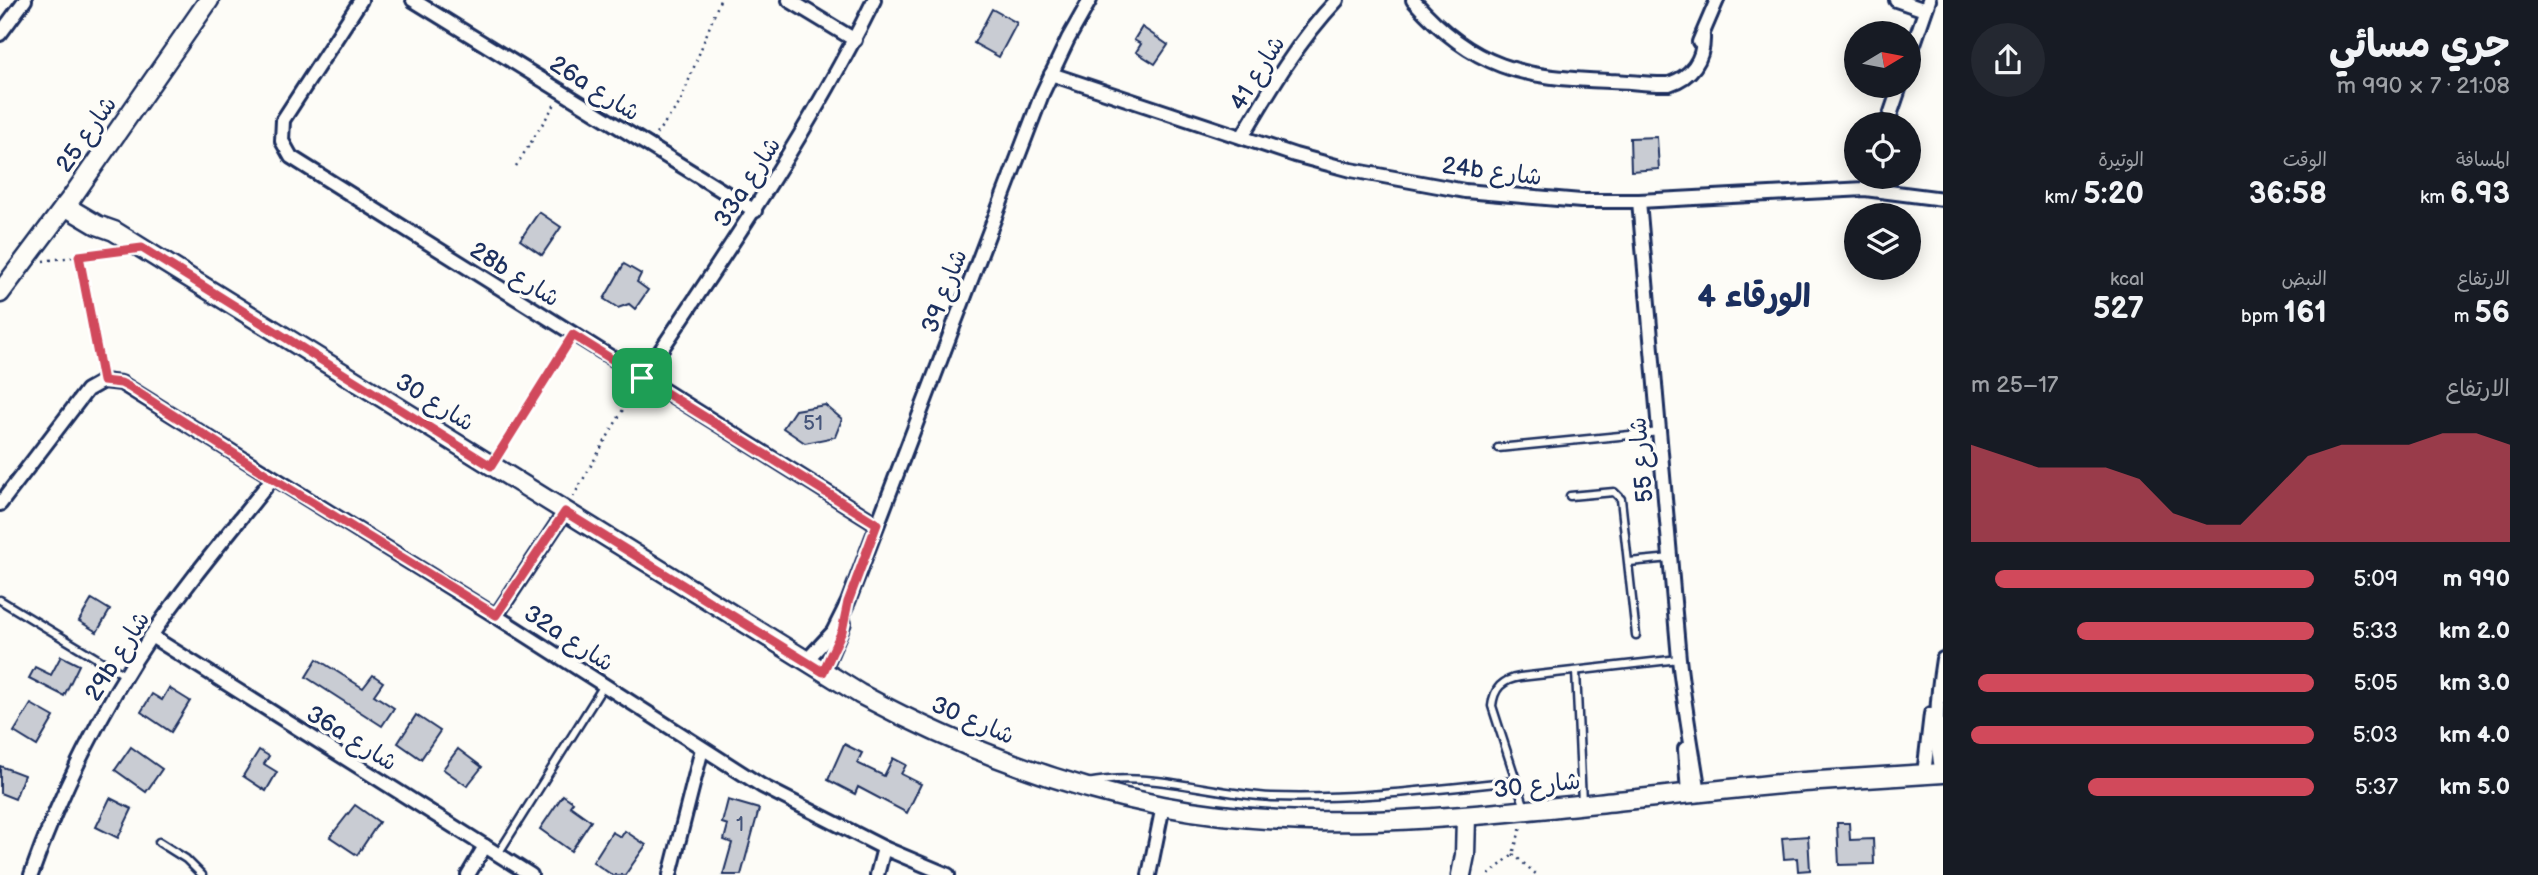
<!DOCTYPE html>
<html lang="ar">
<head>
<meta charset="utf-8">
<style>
	body { margin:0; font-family:"Balsamiq Sans","Playpen Sans Arabic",sans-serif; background:#242831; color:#f1f3f6; direction:rtl; height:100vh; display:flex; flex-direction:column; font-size:26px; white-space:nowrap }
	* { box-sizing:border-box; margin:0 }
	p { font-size:23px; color:#9ea1a6 }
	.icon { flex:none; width:38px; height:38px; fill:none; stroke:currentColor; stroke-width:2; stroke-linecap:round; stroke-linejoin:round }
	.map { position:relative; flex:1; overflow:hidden; direction:ltr }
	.sheet { display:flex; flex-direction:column; background:#171b24; width:595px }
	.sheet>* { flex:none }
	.needle { width:46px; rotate:80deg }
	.fabs { position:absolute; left:1844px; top:21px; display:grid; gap:14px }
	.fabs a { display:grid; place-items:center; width:77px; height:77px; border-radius:50%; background:#171b24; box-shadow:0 4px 18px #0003; font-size:35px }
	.pin { position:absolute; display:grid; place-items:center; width:60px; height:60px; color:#fff; margin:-30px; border-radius:14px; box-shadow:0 4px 10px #0006 }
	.round { display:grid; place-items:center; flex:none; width:74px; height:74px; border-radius:37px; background:#242831 }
	.overview { display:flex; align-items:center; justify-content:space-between; height:119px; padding:0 28px }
	h1 { font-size:38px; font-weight:700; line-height:52px }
	.figures { display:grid; grid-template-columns:repeat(3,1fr); gap:10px; height:119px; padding:7px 28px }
	.figures div { display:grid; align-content:center }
	.figures b { font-size:30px; font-weight:700 }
	.figures small { font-size:19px; font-weight:400 }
	.figures p { font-size:19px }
	.chart { height:196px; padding:14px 28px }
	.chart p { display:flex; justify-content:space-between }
	.chart svg { width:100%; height:126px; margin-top:7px; fill:#d1495b; opacity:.7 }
	ul { padding:0 28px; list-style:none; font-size:23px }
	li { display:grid; grid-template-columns:112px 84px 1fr; align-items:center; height:52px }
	li i { height:18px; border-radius:9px; background:#d1495b }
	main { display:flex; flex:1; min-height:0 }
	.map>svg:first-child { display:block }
	.building { fill:#c9ccd3; stroke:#1b2f5e; stroke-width:2 }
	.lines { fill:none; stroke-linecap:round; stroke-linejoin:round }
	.lane-casing { stroke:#1b2f5e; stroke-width:11 }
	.street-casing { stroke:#1b2f5e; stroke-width:18 }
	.secondary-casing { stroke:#1b2f5e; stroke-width:23 }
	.path { stroke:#1b2f5e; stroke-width:2.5; stroke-dasharray:2 5; stroke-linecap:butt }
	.lane { stroke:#fdfcf7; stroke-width:6 }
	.street { stroke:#fdfcf7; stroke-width:12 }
	.secondary { stroke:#fdfcf7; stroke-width:18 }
	.route-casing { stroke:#fff; stroke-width:14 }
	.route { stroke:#d1495b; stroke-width:9 }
	.labels { text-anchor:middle; stroke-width:7; stroke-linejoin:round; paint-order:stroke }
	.number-label { font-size:21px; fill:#46567b }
	.street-label { font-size:24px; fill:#1b2f5e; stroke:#fdfcf7 }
	.district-label { font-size:32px; font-weight:bold; fill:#1b2f5e; stroke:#fdfcf7 }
</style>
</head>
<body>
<main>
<section class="sheet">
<div class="overview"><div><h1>جري مسائي</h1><p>21:08 · 7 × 990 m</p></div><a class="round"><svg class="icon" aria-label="share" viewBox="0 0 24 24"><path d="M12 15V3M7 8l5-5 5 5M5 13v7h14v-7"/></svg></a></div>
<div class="figures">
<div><p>المسافة</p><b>6.93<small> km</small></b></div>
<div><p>الوقت</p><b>36:58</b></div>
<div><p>الوتيرة</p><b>5:20<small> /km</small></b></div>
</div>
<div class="figures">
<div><p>الارتفاع</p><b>56<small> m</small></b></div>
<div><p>النبض</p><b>161<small> bpm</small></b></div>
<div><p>kcal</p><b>527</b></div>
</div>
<div class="chart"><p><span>الارتفاع</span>17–25 m</p>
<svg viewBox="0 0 160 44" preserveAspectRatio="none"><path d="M0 44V10L10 14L20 18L30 18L40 18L50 22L60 34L70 38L80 38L90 26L100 14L110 10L120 10L130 10L140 6L150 6L160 10V44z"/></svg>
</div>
<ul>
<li><b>990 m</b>5:09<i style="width:93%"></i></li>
<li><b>2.0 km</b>5:33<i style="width:69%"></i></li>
<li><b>3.0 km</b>5:05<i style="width:98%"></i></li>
<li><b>4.0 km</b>5:03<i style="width:100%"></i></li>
<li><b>5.0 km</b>5:37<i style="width:66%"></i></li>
</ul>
</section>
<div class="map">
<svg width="1943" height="875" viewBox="0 0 1943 875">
	<rect width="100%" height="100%" fill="#fdfcf7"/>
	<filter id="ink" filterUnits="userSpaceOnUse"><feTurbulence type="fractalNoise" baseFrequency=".0143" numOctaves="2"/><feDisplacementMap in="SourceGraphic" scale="14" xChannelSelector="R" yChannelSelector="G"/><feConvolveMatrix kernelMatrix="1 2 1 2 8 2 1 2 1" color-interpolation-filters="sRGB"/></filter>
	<g filter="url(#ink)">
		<g class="building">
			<polygon points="992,9 1017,23 999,57 974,43"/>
			<polygon points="1142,27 1168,45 1155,64 1136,52 1141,44 1134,40"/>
			<polygon points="1657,137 1659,169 1631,171 1630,138"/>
			<polygon points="539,212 561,227 542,255 520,240"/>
			<polygon points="624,264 641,274 637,282 648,290 635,309 629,304 618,308 604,299"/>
			<polygon points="825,405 842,419 835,437 805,443 783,428 795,410"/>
			<polygon points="92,599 110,610 97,632 79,621"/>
			<polygon points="61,656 79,665 64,696 29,678 35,667 51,675"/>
			<polygon points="317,659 363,688 373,675 383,682 374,695 394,708 382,726 306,677"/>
			<polygon points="169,688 190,701 171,732 141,712 152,694 162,700"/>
			<polygon points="31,704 54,717 37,746 14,732"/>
			<polygon points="416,715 440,731 421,759 398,743"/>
			<polygon points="844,744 862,753 857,763 884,776 893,758 906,765 901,774 921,784 907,813 858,787 855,794 828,780"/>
			<polygon points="131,747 162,769 146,792 115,770"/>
			<polygon points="458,749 482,767 467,786 443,769"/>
			<polygon points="259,750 269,756 264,764 277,772 266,791 243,776"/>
			<polygon points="0,766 24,775 15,799 0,793"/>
			<polygon points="563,795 573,802 570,806 591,821 571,851 540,829"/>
			<polygon points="110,798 132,809 118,838 96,827"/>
			<polygon points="728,800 759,809 741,875 723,875 732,843 724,840 728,825 722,823"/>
			<polygon points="355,805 379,822 357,855 330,837"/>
			<polygon points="1837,823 1849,823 1850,840 1873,839 1874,864 1839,865"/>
			<polygon points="625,831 646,845 625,875 612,875 593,862 612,832 621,837"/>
			<polygon points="1808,836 1810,870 1798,871 1797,858 1784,859 1782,838"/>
		</g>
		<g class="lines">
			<g class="lane-casing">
				<g id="lane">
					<polyline points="1498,448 1660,432"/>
					<polyline points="1570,496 1614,492 1621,499 1636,635"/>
					<polyline points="1629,562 1671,558"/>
					<polyline points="0,600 126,676"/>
					<polyline points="1576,671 1582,802"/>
					<path d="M 1087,783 C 1150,770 1209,794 1272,797 C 1354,800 1435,789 1517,781"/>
					<path d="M 1525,808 L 1492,706 C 1494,688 1502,680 1520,677 L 1679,659"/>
					<polyline points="159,842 186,859 202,875"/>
					<polyline points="498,854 604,685"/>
				</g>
			</g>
			<g class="street-casing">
				<g id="street">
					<polyline points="361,0 283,120 282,141 291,157 877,524"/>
					<polyline points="413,0 755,211"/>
					<polyline points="789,0 855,40"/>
					<path d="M 1413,0 C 1474,69 1522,78 1610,81 C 1629,81 1649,85 1669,84 C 1691,77 1704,60 1703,36"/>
					<polyline points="1896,0 1925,10"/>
					<polyline points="0,34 25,0"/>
					<polyline points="1699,42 1717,0"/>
					<polyline points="1909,58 1929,0"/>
					<polyline points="1051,74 1295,155 1351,170 1465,191 1581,201 1639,201 1865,189 1943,199"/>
					<polyline points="1887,124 1900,86"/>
					<path d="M 1242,137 C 1270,89 1298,41 1337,0"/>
					<path d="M 1639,201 L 1679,659 C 1684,704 1692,748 1699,793"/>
					<path d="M 642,378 C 725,255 808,134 874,0"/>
					<polyline points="0,504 87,390 103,381 121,383 496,616 762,786 884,848 948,875"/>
					<polyline points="496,616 565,512"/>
					<polyline points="151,636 531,875"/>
					<polyline points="806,661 833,632 848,602 1042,94 1068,39 1090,0"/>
					<polyline points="823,672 844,623"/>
					<polyline points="1685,749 1688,794"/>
					<path d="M 1942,773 C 1934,735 1937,697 1943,659"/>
					<polyline points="1924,774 1931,714"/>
					<path d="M 31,875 C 59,795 103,706 151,636 C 188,581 231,531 272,479"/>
					<polyline points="468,875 485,846"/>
					<polyline points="670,875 702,749"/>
					<polyline points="877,875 884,848"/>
					<polyline points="1149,875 1163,806"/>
				</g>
			</g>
			<g class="secondary-casing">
				<g id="secondary">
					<path d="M 65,206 L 97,225 L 114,231 L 860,694 C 955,745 1055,785 1162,806 C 1313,835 1464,817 1616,801 C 1679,795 1741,787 1804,782 C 1850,779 1897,776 1943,773"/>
					<polyline points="0,293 72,197 209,0"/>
					<polyline points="1461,875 1465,855 1466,817"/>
				</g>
			</g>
			<g class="path">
				<polyline points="656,134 680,103 720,0"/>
				<polyline points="516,166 555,104"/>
				<polyline points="79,256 101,370"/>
				<polyline points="43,261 116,251"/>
				<polyline points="500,451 567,344"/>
				<polyline points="573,497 636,387"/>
				<polyline points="1513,854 1537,875"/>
				<polyline points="1489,875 1513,854 1521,827"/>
			</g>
			<use href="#lane" class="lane"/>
			<use href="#street" class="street"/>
			<use href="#secondary" class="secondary"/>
		</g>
	</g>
	<g class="lines" filter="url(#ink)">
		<g class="route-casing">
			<polygon id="route" points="142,248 491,466 573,335 877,524 848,602 842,631 823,672 565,512 496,615 272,478 129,387 121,383 103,381 79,256"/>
		</g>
		<use href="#route" class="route"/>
	</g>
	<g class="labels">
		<g class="number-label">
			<text x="813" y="430">51</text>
			<text x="740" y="831">1</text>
		</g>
		<g class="street-label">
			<text transform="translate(1257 73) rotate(-58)" y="8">شارع 41</text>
			<text transform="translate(595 88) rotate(32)" y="8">26a شارع</text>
			<text transform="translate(86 134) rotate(-55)" y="8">شارع 25</text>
			<text transform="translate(1492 171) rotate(7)" y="8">24b شارع</text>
			<text transform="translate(747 182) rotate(-57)" y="8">33a شارع</text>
			<text transform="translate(515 274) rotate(32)" y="8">28b شارع</text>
			<text transform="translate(944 291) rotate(-69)" y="8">شارع 39</text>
			<text transform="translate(435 402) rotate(32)" y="8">شارع 30</text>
			<text transform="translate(1641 460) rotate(-95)" y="8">شارع 55</text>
			<text transform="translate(569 638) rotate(33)" y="8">32a شارع</text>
			<text transform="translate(117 656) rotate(-58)" y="8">29b شارع</text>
			<text transform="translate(973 720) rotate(23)" y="8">شارع 30</text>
			<text transform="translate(352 738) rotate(32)" y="8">36a شارع</text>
			<text transform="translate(1537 785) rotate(-6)" y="8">شارع 30</text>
		</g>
		<g class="district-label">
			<text x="1754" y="307">الورقاء 4</text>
		</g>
	</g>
</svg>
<div class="fabs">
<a><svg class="needle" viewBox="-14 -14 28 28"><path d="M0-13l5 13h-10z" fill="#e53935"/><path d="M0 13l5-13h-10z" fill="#9ea1a6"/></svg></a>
<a><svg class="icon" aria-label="locate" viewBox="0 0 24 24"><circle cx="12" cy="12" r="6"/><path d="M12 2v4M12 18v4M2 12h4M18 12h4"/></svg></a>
<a><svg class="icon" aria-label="layers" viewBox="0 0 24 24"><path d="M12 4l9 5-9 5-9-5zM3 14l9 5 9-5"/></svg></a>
</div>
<div class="pin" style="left:642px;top:378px;background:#1e9e55"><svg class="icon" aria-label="arrive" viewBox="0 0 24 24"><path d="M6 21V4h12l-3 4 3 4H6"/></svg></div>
</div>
</main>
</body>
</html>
